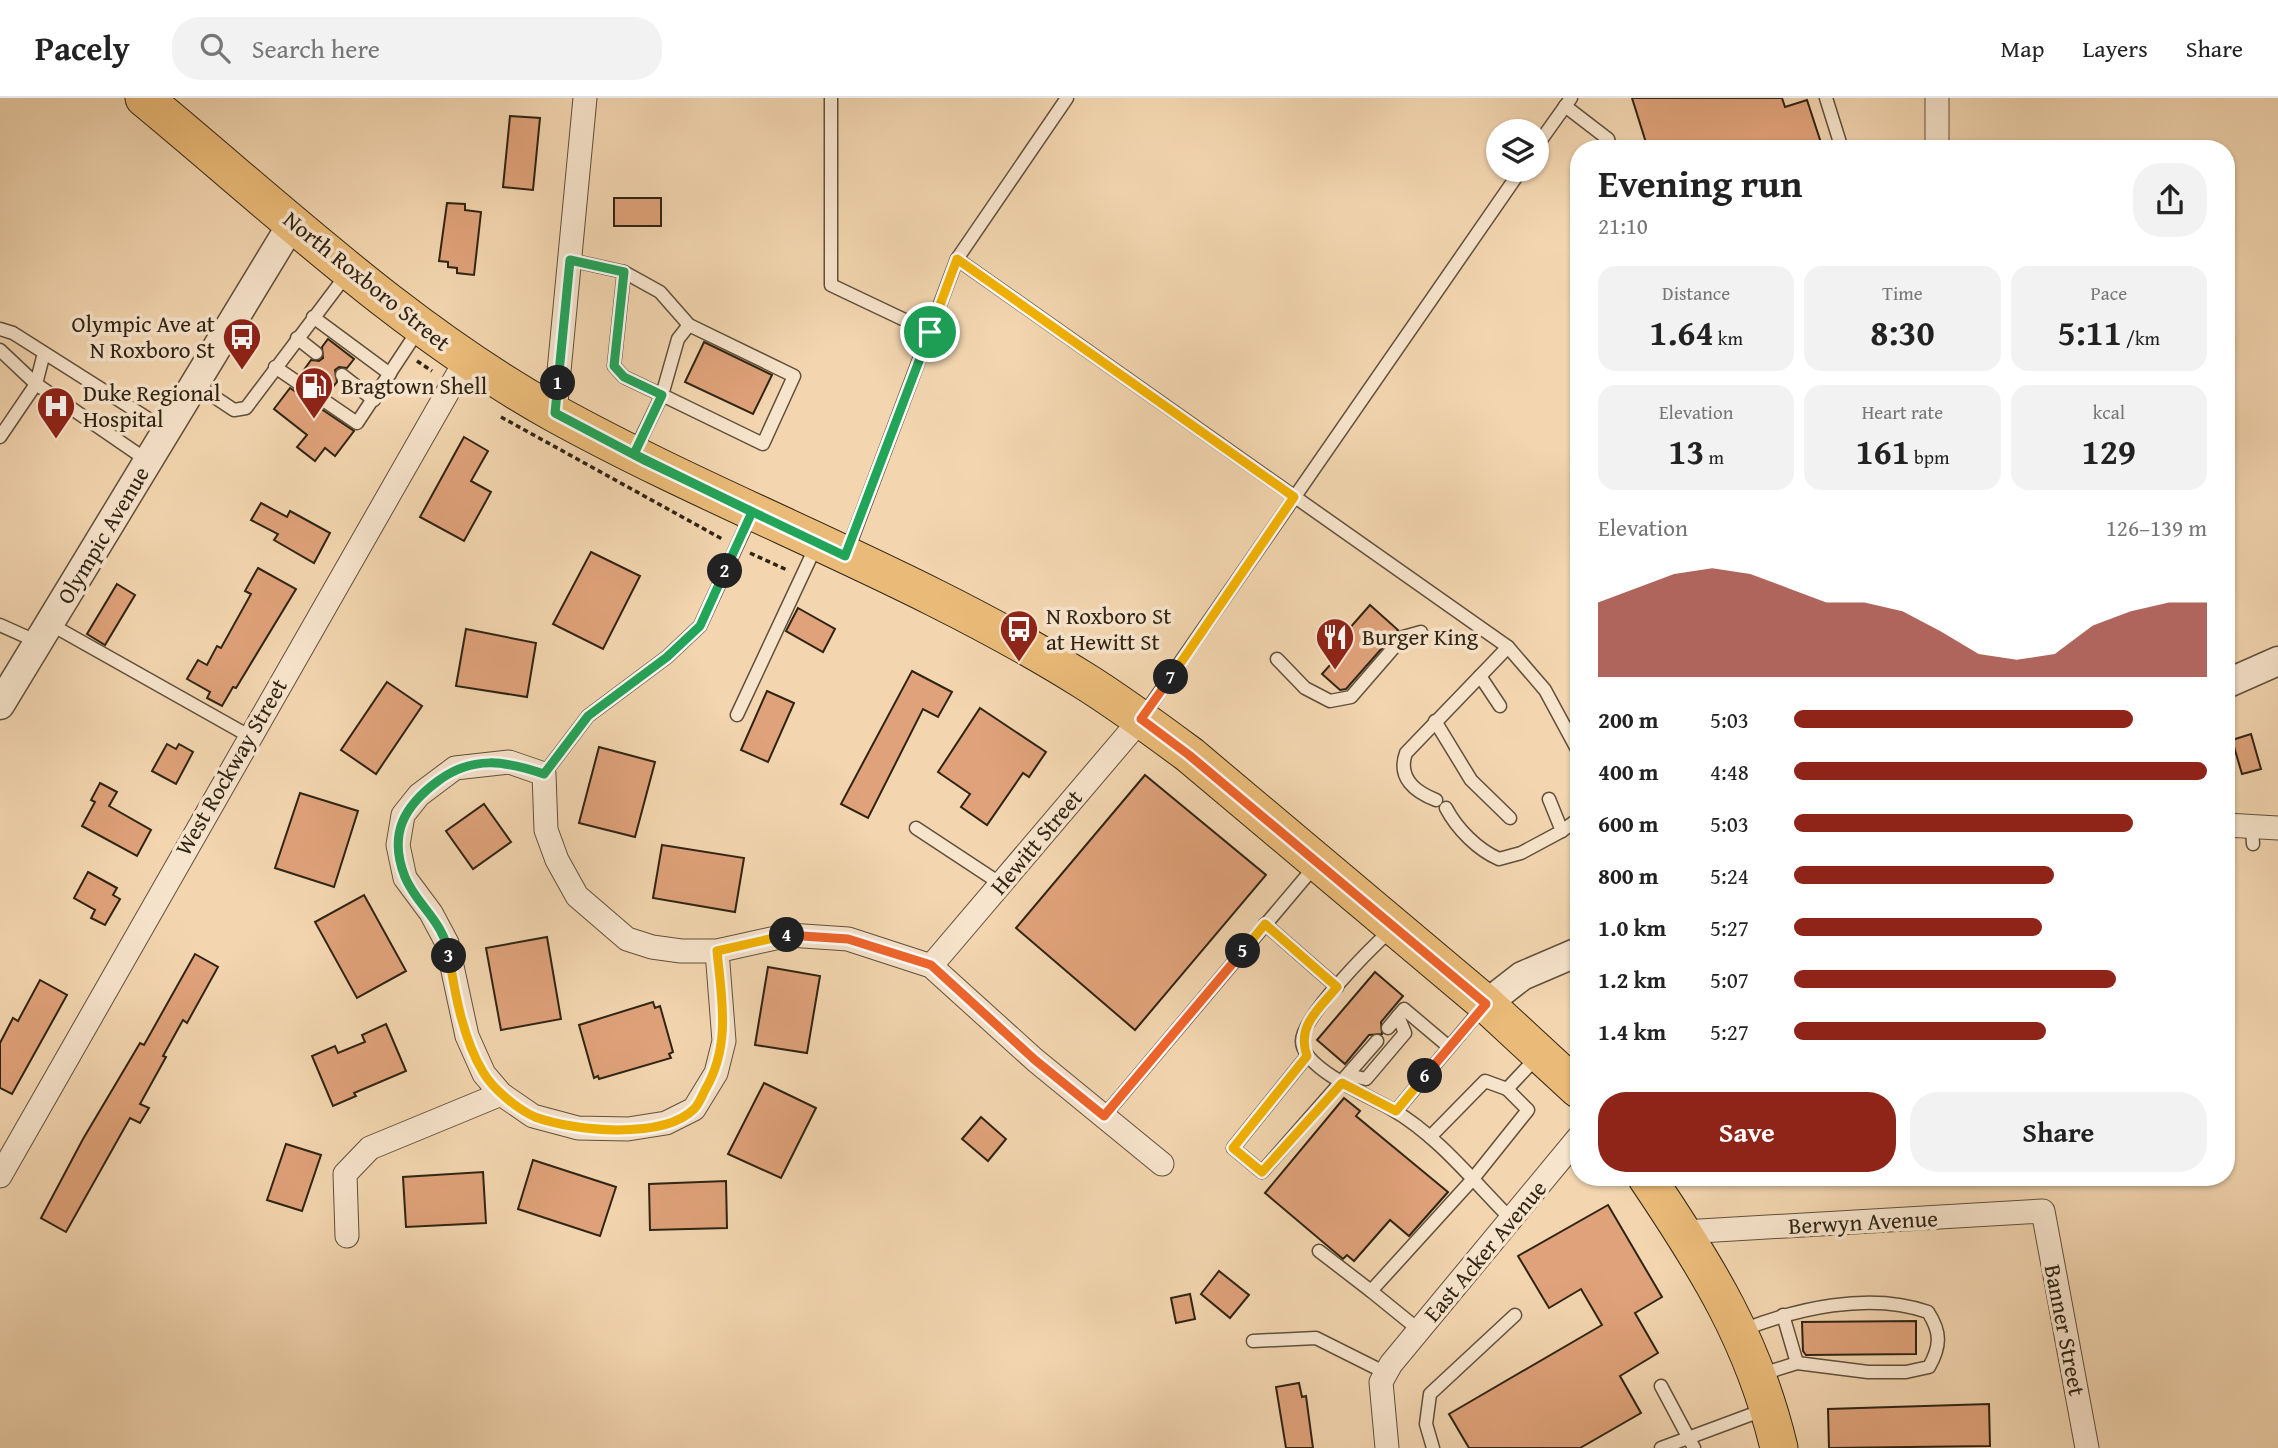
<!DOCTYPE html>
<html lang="en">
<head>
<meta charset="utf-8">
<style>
	body { margin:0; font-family:"Gentium Book Plus",serif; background:#f2f2f2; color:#222; height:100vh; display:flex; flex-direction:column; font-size:26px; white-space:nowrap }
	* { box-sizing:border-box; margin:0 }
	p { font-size:23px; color:#767676 }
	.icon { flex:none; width:38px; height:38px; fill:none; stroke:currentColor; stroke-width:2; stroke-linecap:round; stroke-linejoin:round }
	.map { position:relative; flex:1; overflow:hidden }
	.drawer { position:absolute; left:1570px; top:42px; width:665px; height:1046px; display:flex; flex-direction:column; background:#fff; border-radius:28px; box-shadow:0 2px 5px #0004 }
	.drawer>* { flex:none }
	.controls { position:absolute; left:1486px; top:21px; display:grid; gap:14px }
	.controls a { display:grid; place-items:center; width:63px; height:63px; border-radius:50%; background:#fff; box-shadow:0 2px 5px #0004; font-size:35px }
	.pin { position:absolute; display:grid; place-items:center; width:60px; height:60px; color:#fff; margin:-30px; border:4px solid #fff; border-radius:50%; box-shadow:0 2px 7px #0007 }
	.km { position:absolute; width:35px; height:35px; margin:-18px; border-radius:50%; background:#222; color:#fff; font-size:19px; line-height:35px; text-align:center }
	.round { display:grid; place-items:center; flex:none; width:74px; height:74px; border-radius:28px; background:#f2f2f2 }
	.overview { display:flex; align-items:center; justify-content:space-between; height:119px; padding:0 28px }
	h1 { font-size:38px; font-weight:600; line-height:52px }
	.stats { display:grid; grid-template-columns:repeat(3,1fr); gap:10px; height:119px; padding:7px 28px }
	.stats div { display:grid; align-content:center; border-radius:18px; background:#f2f2f2; text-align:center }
	.stats b { font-size:35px; font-weight:600 }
	.stats small { font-size:19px; font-weight:400 }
	.stats p { font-size:19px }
	.chart { height:196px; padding:14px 28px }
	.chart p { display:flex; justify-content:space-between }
	.chart svg { width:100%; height:126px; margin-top:7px; fill:#8f2418; opacity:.7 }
	.action { display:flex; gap:14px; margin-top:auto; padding:14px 28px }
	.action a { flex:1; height:80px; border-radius:28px; background:#8f2418; color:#fff; font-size:28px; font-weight:600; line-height:80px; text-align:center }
	.action a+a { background:#f2f2f2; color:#222 }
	ul { padding:0 28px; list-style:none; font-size:23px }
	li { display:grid; grid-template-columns:112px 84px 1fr; align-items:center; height:52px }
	li i { height:18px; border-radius:9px; background:#8f2418 }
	header { display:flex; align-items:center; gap:42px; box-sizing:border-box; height:98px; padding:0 35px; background:#fff; border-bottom:2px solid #e0e0e0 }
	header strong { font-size:33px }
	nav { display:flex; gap:38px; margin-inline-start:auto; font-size:24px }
	.search { width:490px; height:63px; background:#f2f2f2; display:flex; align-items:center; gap:18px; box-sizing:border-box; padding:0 24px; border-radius:28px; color:#767676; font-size:26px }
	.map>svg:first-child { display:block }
	.building { fill:#e0a27a; stroke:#2f2414; stroke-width:2 }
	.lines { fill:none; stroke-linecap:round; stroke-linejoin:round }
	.service-casing { stroke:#60503b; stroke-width:15 }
	.minor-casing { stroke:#60503b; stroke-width:25 }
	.tertiary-casing { stroke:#60503b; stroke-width:31 }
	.primary-casing { stroke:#2f2414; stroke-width:39 }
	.path { stroke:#2f2414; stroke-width:3.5; stroke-dasharray:5 3.5; stroke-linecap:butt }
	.service { stroke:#f7e4cc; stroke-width:12 }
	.minor { stroke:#f7e4cc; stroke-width:23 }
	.tertiary { stroke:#f7e4cc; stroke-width:28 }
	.primary { stroke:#eabb78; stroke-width:37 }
	.split-1-casing { stroke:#fff; stroke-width:14 }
	.split-2-casing { stroke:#fff; stroke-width:14 }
	.split-3-casing { stroke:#fff; stroke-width:14 }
	.split-4-casing { stroke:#fff; stroke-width:14 }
	.split-5-casing { stroke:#fff; stroke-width:14 }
	.split-6-casing { stroke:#fff; stroke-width:14 }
	.split-7-casing { stroke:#fff; stroke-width:14 }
	.split-8-casing { stroke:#fff; stroke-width:14 }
	.split-1 { stroke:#22a559; stroke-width:9 }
	.split-2 { stroke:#22a559; stroke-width:9 }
	.split-3 { stroke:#22a559; stroke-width:9 }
	.split-4 { stroke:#f5b400; stroke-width:9 }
	.split-5 { stroke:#f0652b; stroke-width:9 }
	.split-6 { stroke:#f5b400; stroke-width:9 }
	.split-7 { stroke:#f0652b; stroke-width:9 }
	.split-8 { stroke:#f5b400; stroke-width:9 }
	.labels { text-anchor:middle; stroke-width:7; stroke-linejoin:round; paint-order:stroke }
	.street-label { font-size:23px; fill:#2f2414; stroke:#f7e4cc }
	.poi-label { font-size:23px; fill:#2f2414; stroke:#f7e4cc; text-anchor:start }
</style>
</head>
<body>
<header>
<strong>Pacely</strong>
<div class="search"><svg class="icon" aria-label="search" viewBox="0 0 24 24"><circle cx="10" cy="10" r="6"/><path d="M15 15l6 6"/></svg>Search here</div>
<nav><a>Map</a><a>Layers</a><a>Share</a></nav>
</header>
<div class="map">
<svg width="2278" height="1350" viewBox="0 0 2278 1350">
	<rect width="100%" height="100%" fill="#f3d6b0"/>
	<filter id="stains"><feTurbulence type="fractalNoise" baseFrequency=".00286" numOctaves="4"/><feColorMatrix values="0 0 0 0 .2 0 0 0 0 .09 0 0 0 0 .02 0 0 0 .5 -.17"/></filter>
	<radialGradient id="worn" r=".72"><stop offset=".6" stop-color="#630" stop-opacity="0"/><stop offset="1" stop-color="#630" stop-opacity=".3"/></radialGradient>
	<g class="building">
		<polygon points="1632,0 1782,0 1785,9 1807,2 1823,51 1648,51"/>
		<polygon points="510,18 540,20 533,92 503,89"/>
		<rect x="614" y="100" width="47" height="28"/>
		<polygon points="447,105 465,106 465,112 481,114 474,177 457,175 457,170 448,169 448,164 439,163"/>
		<polygon points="328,241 354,261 347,270 339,269 335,272 337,284 328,295 301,276 311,262 319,263 323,260 322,249"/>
		<polygon points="704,244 772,277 753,316 685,284"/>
		<polygon points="290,290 354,333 335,358 325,350 315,363 297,349 307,337 274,311"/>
		<polygon points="464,339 488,353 471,383 491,394 464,443 420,419"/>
		<polygon points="261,405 287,419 290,413 330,435 314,465 274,442 278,436 251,422"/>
		<polygon points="591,454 640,478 603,551 553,526"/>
		<polygon points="258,470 296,491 236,590 233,589 222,608 207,600 210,594 187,581 198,562 207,567 217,548 221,550 251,496 245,493"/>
		<polygon points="117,486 135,497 105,547 87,536"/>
		<polygon points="1370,507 1398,532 1346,591 1340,592 1322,576 1341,555 1333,549"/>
		<polygon points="798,510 835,531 823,554 786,533"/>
		<polygon points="466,531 536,545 527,599 456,588"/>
		<polygon points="912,573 952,594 938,619 923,611 868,720 841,706"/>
		<polygon points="387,584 422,608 376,676 341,652"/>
		<polygon points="767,593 794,605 768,664 741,652"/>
		<polygon points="980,610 1046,654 1029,679 1023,675 987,727 961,709 970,696 938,674"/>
		<polygon points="2251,636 2261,671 2242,676 2232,642"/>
		<polygon points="167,646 176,651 179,646 193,654 176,686 152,673"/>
		<polygon points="599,649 655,664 635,739 579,725"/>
		<polygon points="1145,677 1266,777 1135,932 1016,830"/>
		<polygon points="100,685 117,694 109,708 151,732 137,758 82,728 95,704 91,702"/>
		<polygon points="300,695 358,713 334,789 275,770"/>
		<polygon points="484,706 511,744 473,771 446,733"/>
		<polygon points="662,747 744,760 735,814 653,800"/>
		<polygon points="88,774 117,790 113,797 120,801 105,827 91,820 95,812 74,800"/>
		<polygon points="364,797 406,873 357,900 315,824"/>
		<polygon points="547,839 561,921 501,932 486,850"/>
		<polygon points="195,856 218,869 187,925 183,922 163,958 166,959 140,1006 149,1010 140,1025 130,1020 66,1134 41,1120 83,1041 140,945 144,947"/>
		<polygon points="768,869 820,878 807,955 755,947"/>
		<polygon points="1375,874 1403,898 1381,924 1382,936 1369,937 1345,966 1317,942"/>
		<polygon points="40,882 67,897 12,996 0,990 0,945 13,920 18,923"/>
		<polygon points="653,904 655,910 660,908 673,954 669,956 671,960 599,981 598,978 594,980 579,927"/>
		<polygon points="386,926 406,973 354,995 356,998 333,1008 312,958 335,948 338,955 365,944 362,937"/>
		<polygon points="764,985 816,1010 781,1080 728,1056"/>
		<polygon points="1344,1000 1360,1013 1356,1018 1448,1094 1409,1138 1390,1122 1354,1163 1347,1157 1343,1161 1265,1095"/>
		<polygon points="981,1019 1006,1041 988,1063 962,1041"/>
		<polygon points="286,1046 321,1057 302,1113 267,1102"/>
		<polygon points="533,1062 616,1089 600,1138 518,1111"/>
		<polygon points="483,1074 486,1125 406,1129 403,1079"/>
		<polygon points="726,1083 727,1130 650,1132 649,1086"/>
		<polygon points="1608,1107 1662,1199 1635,1215 1658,1255 1620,1278 1641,1315 1580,1350 1469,1350 1449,1316 1602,1227 1581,1191 1549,1210 1518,1158"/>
		<polygon points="1219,1173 1249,1197 1230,1220 1201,1196"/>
		<polygon points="1190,1196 1195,1221 1176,1225 1171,1200"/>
		<polygon points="1916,1223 1916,1256 1806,1257 1803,1253 1802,1224"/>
		<polygon points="1299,1285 1302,1299 1306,1298 1313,1350 1286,1350 1276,1289"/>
		<polygon points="1989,1306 1990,1348 1829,1350 1828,1311"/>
	</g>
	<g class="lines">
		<g class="service-casing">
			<g id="service">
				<polyline points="831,0 831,187 930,234"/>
				<polyline points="1826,0 1842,51"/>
				<polyline points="1565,8 1608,41 1611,51"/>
				<polyline points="1536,49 1571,0"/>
				<polyline points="957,161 1508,549 1545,592 1578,653"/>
				<polyline points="570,162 624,174 614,268 624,279 662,297 635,353"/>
				<polyline points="624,174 660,194 689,227 794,278 763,346 662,297 678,241 689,227"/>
				<polyline points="313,219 390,276"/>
				<polyline points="0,231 13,235 166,332"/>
				<polyline points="297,240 316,255"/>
				<polyline points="0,252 36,286 148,363"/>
				<polyline points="275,269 357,325 419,231"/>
				<polyline points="342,277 374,302"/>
				<polyline points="195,286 234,312 246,310 347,176"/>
				<polyline points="0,339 36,286 44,255"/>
				<polyline points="847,454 957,161 1067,0"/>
				<polyline points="50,526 249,638"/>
				<polyline points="0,527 38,544"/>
				<polyline points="1277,561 1305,590 1330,603 1351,599 1403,539 1421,534"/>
				<polyline points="1480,578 1500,608"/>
				<polyline points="737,617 816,448"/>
				<polyline points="1143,618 1521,72"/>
				<polyline points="1435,623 1471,682 1510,720"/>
				<polyline points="544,676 588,618 667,559 700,528 751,417"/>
				<path d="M 1436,702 C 1415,694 1397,680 1406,655 L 1508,549"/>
				<path d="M 1446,710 C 1457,731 1478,752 1499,761 L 1521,755 L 1562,733 L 1549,701"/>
				<polyline points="916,730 1001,786"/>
				<polyline points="2252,730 2253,746"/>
				<polyline points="1562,733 1578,721"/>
				<polyline points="1265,826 1337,889"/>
				<path d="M 1391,832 C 1371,850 1302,919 1302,943 C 1302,971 1372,999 1393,1012 C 1438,1038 1474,1084 1511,1121"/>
				<polyline points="1388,930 1404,911 1449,949"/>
				<polyline points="1307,958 1233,1050 1262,1074 1377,943"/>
				<polyline points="1348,977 1366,981 1405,935 1398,918"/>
				<polyline points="1396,1013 1483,909"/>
				<polyline points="1104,1018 1315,768"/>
				<polyline points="1430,1039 1485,983 1507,991 1538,958"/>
				<polyline points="1319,1153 1371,1193"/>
				<polyline points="1783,1217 1797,1265"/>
				<polyline points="1419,1232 1371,1193 1472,1082 1528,1012 1507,991"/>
				<path d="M 1740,1233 C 1795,1211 1869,1193 1928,1214 C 1941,1234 1941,1248 1929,1269 L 1906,1274 L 1868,1274 L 1797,1265 L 1759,1277"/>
				<polyline points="1253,1243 1316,1240 1386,1275"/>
				<polyline points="1661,1288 1694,1350"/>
				<polyline points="1433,1350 1426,1326 1430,1296 1515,1217"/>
				<polyline points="1661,1350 1766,1311"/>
			</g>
		</g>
		<g class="minor-casing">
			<g id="minor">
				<polyline points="1937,51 1937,0"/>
				<polyline points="555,315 585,0"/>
				<polyline points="2226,727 2278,730"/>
				<polyline points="717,853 724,943 716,975 694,1011 666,1025 628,1031 578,1030 533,1018 501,996 484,976 467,938 447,845 431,815 405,780 398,747 403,717 419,697 455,670 509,664 544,676 546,732 557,762 577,798 627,841 652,849 681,853 717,853 789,837 848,841 931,868 1035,962 1162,1066"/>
				<polyline points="931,868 1141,621"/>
				<polyline points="0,1078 466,262"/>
				<polyline points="1683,1134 2043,1113 2087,1350"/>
				<polyline points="347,1138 345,1076 370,1050 501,996"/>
				<polyline points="1387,1350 1381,1284 1391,1266 1578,1040"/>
			</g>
		</g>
		<g class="tertiary-casing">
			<g id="tertiary">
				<polyline points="2226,586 2278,563"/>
				<polyline points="0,607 293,124"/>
				<polyline points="1486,906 1522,878 1578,854"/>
			</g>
		</g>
		<g class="primary-casing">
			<g id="primary">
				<path d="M 144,0 C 276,109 403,231 554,315 C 726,410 915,477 1083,582 C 1120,605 1155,631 1190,657 L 1486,906 L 1578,991"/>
				<path d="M 1647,1080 C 1707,1169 1754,1244 1779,1350"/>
			</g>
		</g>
		<g class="path">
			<polyline points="417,263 432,273"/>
			<polyline points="501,319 724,442"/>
			<polyline points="750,455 787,472"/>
		</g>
		<use href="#service" class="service"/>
		<use href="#minor" class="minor"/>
		<use href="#tertiary" class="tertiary"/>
		<use href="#primary" class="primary"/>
	</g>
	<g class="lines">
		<g class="split-1-casing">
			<polyline id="split-1" points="558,285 555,315 646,363 845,458 930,234"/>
		</g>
		<g class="split-2-casing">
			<polyline id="split-2" points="558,285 570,162 624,174 614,268 624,279 662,297 634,356 752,414 725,473"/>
		</g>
		<g class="split-3-casing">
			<path id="split-3" d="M 449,858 C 444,823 417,808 405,779 C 388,736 404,708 438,683 C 473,657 506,663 544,676 L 588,618 L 667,559 L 700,528 L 725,473"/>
		</g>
		<g class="split-4-casing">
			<path id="split-4" d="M 449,858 C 455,896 463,941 483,974 C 493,991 517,1011 535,1019 C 573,1033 663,1042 694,1011 C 699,1006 702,998 705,992 C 731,948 722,902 717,853 L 787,837"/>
		</g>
		<g class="split-5-casing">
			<polyline id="split-5" points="787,837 848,841 931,867 1035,962 1104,1018 1243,853"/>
		</g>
		<g class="split-6-casing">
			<path id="split-6" d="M 1243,853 L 1265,826 L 1337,889 C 1319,911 1296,928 1307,958 L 1233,1050 L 1262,1074 L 1342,985 L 1396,1013 L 1425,978"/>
		</g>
		<g class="split-7-casing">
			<polyline id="split-7" points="1171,579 1141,621 1189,657 1486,906 1425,978"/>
		</g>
		<g class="split-8-casing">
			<polyline id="split-8" points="930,234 957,161 1294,399 1171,579"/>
		</g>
		<use href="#split-1" class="split-1"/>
		<use href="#split-2" class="split-2"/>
		<use href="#split-3" class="split-3"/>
		<use href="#split-4" class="split-4"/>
		<use href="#split-5" class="split-5"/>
		<use href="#split-6" class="split-6"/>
		<use href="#split-7" class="split-7"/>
		<use href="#split-8" class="split-8"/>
	</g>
	<defs>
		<g id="bus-pin" transform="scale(2.0125)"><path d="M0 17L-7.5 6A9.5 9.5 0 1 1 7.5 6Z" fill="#8f2418" stroke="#f7e4cc"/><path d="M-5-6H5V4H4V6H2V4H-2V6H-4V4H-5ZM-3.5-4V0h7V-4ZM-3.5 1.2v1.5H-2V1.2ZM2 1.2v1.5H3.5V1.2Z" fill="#fff"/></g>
		<g id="fuel-pin" transform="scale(2.0125)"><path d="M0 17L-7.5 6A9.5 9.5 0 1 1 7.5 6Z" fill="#8f2418" stroke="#f7e4cc"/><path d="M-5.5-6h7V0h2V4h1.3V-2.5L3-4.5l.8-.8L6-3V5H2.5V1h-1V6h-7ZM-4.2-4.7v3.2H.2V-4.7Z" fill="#fff"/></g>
		<g id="hospital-pin" transform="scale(2.0125)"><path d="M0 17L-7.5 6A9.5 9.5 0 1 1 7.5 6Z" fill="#8f2418" stroke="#f7e4cc"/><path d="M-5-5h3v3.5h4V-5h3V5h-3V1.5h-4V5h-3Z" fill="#fff"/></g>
		<g id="restaurant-pin" transform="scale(2.0125)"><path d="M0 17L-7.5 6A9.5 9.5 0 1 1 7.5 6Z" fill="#8f2418" stroke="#f7e4cc"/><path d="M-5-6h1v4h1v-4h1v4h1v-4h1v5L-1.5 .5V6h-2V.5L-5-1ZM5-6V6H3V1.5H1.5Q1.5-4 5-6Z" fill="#fff"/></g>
	</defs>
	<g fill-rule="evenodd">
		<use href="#bus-pin" x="242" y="239"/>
		<use href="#fuel-pin" x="314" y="288"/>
		<use href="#hospital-pin" x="56" y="308"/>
		<use href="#bus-pin" x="1019" y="531"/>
		<use href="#restaurant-pin" x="1335" y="539"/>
	</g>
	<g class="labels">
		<g class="street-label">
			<text transform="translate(367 183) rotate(39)" y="8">North Roxboro Street</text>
			<text transform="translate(103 437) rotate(-59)" y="8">Olympic Avenue</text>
			<text transform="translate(231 669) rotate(-60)" y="8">West Rockway Street</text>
			<text transform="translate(1036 744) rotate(-50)" y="8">Hewitt Street</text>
			<text transform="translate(1863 1124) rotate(-3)" y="8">Berwyn Avenue</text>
			<text transform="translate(1485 1153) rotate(-50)" y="8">East Acker Avenue</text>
			<text transform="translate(2065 1232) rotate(79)" y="8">Banner Street</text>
		</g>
		<g class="poi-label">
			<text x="215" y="234" text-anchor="end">Olympic Ave at<tspan x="215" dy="26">N Roxboro St</tspan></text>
			<text x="341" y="296">Bragtown Shell</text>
			<text x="83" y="303">Duke Regional<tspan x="83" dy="26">Hospital</tspan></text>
			<text x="1046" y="526">N Roxboro St<tspan x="1046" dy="26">at Hewitt St</tspan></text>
			<text x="1362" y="547">Burger King</text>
		</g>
	</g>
	<rect width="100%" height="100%" filter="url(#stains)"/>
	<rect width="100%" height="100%" fill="url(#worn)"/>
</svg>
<div class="controls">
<a><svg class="icon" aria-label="layers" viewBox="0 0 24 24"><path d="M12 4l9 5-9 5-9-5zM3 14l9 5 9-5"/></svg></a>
</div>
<div class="pin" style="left:930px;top:234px;background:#1e9e55"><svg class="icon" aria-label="arrive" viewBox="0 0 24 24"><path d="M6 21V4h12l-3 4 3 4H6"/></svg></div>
<b class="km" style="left:558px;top:285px">1</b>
<b class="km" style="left:725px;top:473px">2</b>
<b class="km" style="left:449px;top:858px">3</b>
<b class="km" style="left:787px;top:837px">4</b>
<b class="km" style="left:1243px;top:853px">5</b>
<b class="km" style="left:1425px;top:978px">6</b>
<b class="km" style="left:1171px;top:579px">7</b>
<section class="drawer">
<div class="overview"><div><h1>Evening run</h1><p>21:10</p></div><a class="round"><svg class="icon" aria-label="share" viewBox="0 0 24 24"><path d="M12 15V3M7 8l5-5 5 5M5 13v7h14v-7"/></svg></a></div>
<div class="stats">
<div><p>Distance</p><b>1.64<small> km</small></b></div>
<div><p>Time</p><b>8:30</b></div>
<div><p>Pace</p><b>5:11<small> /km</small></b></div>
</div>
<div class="stats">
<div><p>Elevation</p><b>13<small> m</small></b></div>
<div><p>Heart rate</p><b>161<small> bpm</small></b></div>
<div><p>kcal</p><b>129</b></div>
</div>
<div class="chart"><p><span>Elevation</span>126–139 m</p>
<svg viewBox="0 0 160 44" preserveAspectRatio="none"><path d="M0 44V18L10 13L20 8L30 6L40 8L50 13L60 18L70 18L80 21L90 28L100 36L110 38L120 36L130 26L140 21L150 18L160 18V44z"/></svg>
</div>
<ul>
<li><b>200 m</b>5:03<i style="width:82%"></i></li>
<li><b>400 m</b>4:48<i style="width:100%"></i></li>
<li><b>600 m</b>5:03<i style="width:82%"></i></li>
<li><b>800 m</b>5:24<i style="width:63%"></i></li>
<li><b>1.0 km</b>5:27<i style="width:60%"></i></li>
<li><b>1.2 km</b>5:07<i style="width:78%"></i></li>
<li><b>1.4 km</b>5:27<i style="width:61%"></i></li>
</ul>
<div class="action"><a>Save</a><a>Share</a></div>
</section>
</div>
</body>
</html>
